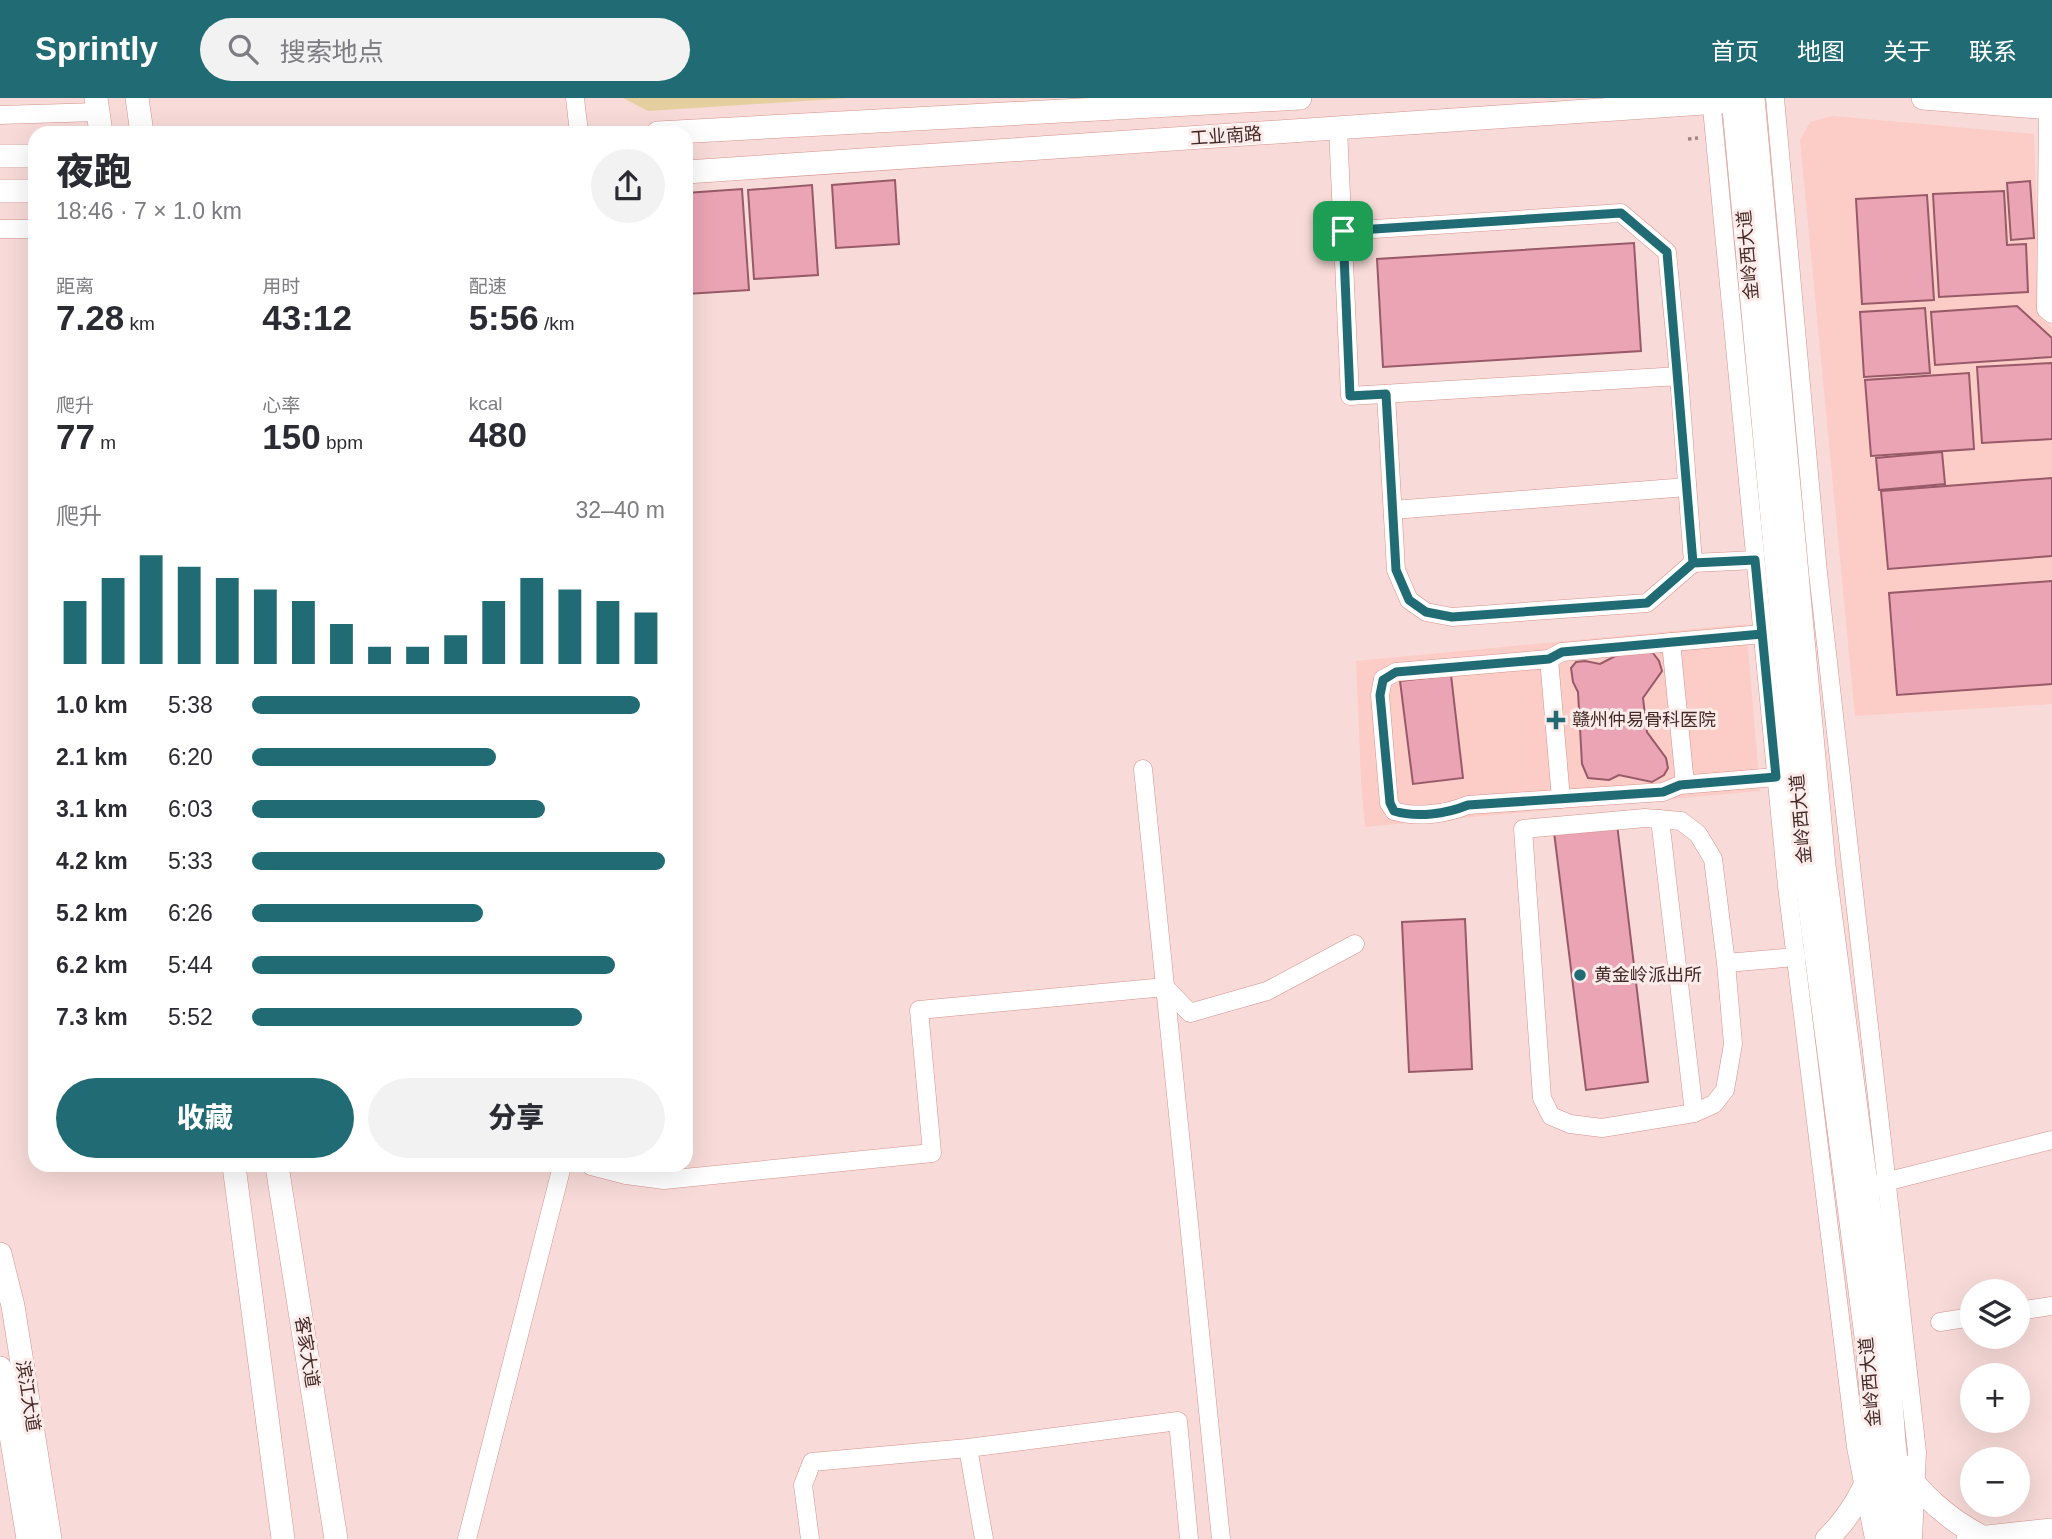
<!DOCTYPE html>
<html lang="zh">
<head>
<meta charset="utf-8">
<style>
	body { margin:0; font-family:Arial,"Noto Sans SC",sans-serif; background:#f2f2f3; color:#2b2b33; height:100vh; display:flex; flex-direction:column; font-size:26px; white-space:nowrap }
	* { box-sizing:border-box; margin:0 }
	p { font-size:23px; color:#7c7c81 }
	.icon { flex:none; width:38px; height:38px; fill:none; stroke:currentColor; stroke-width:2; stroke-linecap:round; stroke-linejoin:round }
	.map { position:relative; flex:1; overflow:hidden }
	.sheet { position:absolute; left:28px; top:28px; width:665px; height:1046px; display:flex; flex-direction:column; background:#fff; border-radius:21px; box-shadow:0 7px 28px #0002 }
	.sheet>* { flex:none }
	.buttons { position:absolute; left:1960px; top:1181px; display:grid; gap:14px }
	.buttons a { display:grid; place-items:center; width:70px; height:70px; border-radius:50%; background:#fff; box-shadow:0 7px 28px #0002; font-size:35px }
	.pin { position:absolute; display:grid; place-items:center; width:60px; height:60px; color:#fff; margin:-30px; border-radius:14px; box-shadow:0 4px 10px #0006 }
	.round { display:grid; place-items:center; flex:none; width:74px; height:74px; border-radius:37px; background:#f2f2f3 }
	.headline { display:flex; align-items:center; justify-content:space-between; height:119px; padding:0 28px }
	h1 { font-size:38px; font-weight:800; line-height:52px }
	.stats { display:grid; grid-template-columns:repeat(3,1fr); gap:10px; height:119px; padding:7px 28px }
	.stats div { display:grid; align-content:center }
	.stats b { font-size:35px; font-weight:800 }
	.stats small { font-size:19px; font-weight:400 }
	.stats p { font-size:19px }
	.chart { height:196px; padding:14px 28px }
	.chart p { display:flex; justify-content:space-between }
	.chart svg { width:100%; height:126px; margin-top:7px; stroke:#216c74; stroke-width:6 }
	.button { display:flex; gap:14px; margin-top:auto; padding:14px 28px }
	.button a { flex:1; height:80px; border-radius:42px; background:#216c74; color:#fff; font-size:28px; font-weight:800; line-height:80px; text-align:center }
	.button a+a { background:#f2f2f3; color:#2b2b33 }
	ul { padding:0 28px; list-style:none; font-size:23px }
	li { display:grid; grid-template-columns:112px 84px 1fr; align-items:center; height:52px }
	li i { height:18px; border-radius:9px; background:#216c74 }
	header { display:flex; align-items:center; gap:42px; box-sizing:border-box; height:98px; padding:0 35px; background:#216c74; color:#fff }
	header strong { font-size:33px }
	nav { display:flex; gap:38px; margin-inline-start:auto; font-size:24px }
	.search { width:490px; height:63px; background:#f2f2f3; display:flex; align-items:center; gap:18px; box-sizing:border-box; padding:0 24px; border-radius:38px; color:#7c7c81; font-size:26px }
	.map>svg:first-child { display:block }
	.built { fill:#fcccc7 }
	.green { fill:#e5cf9f }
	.building { fill:#eba4b3; stroke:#985a68; stroke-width:2 }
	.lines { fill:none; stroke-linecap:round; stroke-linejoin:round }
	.minor-casing { stroke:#d5928c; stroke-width:19 }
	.major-casing { stroke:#d5928c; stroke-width:24 }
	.path { stroke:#a28683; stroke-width:3.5; stroke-dasharray:3.5 3.5; stroke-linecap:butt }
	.minor { stroke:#fff; stroke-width:18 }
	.major { stroke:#fff; stroke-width:23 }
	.route-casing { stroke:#fff; stroke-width:14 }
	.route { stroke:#216c74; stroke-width:9 }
	.poi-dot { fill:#216c74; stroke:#fbecea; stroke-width:2.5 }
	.labels { text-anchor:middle; stroke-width:6; stroke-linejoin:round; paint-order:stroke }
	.street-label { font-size:18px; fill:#432825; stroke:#fbecea }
	.poi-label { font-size:18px; fill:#432825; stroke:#fbecea; text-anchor:start }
</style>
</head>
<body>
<header>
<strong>Sprintly</strong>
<div class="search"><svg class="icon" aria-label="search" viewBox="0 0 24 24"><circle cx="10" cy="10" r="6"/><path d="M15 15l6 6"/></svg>搜索地点</div>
<nav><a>首页</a><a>地图</a><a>关于</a><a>联系</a></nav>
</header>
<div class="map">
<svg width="2052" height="1441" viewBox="0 0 2052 1441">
	<rect width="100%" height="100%" fill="#f8dbd8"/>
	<g class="built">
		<polygon points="1833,18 2034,36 2040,219 2052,230 2052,606 1855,618 1800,42 1810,24"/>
		<polygon points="1746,526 1760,693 1365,729 1361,682 1356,563"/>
	</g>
	<polygon class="green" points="623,0 849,0 648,13"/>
	<g class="building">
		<polygon points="895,82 899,146 836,150 832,87"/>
		<polygon points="2030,83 2034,140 2011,142 2007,85"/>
		<polygon points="812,87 818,177 754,181 748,92"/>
		<polygon points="742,91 749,192 687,196 686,95"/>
		<polygon points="2004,93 2007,147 2026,146 2028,194 1939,199 1933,96"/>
		<polygon points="1927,97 1934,202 1862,206 1856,101"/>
		<polygon points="1634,145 1641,253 1383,269 1377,161"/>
		<polygon points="2017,208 2052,240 2052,259 1935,267 1931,214"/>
		<polygon points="1925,210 1930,275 1864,279 1860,214"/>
		<polygon points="2052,265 2052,341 1982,345 1977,269"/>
		<polygon points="1969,275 1974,351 1871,358 1865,282"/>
		<polygon points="1942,354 1945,386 1879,392 1876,360"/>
		<polygon points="2052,380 2052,458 1888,471 1881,393"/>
		<polygon points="2052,483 2052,586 1897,597 1889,495"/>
		<polygon points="1639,549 1653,555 1659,563 1662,573 1643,600 1647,634 1666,660 1668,670 1664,677 1652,684 1619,677 1609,682 1588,680 1582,666 1578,594 1573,584 1571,570 1576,564 1585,563 1600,566 1627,552"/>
		<polygon points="1451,577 1463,680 1413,686 1400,583"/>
		<polygon points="1617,726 1648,984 1586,992 1554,734"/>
		<polygon points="1465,821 1472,971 1409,974 1402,824"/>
	</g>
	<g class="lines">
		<g class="minor-casing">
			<g id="minor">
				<polyline points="575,0 579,35"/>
				<polyline points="1711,0 1787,788 1856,1349 1874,1441"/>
				<polyline points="1775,0 1818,475 1917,1354 1913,1441"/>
				<polyline points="2048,10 2046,211 2052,216"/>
				<polyline points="0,17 98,14"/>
				<polyline points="1338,30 1350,298 1679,278 1693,465 1755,462"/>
				<polyline points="0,131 35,131"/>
				<polyline points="1343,133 1621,115 1667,154 1679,278"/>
				<polyline points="1386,296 1396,472 1409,502 1426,514 1452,519 1647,505 1693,465"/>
				<polyline points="1393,412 1687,389"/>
				<path d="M 1762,536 L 1562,554 L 1549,561 L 1396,574 L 1383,581 L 1380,597 L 1389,705 L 1394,713 C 1417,720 1446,716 1468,707 L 1663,694 L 1680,687 L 1776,679"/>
				<polyline points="1671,544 1685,686"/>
				<polyline points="1549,561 1561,701"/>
				<polyline points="1143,671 1221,1441"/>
				<polyline points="1660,721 1694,1015"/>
				<polyline points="1726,865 1733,946 1725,992 1714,1006 1694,1015 1602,1030 1570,1026 1551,1018 1542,1000 1523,731 1645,720 1681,723 1698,736 1713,761 1726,865 1796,859"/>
				<polyline points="591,1068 626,1077 664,1082 932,1055 919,912 1165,889 1190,915 1267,893 1355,846"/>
				<polyline points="1877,1086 2052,1042"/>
				<polyline points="2018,1213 2052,1208"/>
				<polyline points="1940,1224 1972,1219"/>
				<polyline points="968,1350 984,1441"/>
				<polyline points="467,1441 562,1068"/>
				<polyline points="810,1441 803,1387 812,1364 968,1350 1178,1323 1189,1441"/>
			</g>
		</g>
		<g class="major-casing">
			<g id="major">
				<polyline points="96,0 101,35"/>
				<polyline points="137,0 142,35"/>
				<polyline points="1733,0 1805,771 1868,1254 1875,1347 1885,1441"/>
				<polyline points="1753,0 1824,768 1886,1237 1894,1344 1905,1441"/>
				<polyline points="1923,0 2052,10"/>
				<polyline points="658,35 1300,0"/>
				<polyline points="0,58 35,58"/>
				<polyline points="686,74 1748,2"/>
				<polyline points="0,93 35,93"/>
				<polyline points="234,1068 283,1441"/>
				<polyline points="277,1068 336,1441"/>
				<polyline points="0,1156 13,1208 50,1441"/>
				<polyline points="0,1270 28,1441"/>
				<path d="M 1897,1363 C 1920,1396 1946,1420 1982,1439"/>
				<path d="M 1827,1441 C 1850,1419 1865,1392 1875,1363"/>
				<polyline points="1968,1441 2052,1432"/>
			</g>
		</g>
		<polyline class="path" points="1688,41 1698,40"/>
		<use href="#minor" class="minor"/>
		<use href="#major" class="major"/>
	</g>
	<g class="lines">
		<g class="route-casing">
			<path id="route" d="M 1343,133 L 1621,115 L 1667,154 L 1693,465 L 1755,462 L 1762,536 L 1562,554 L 1549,561 L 1396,574 L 1383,582 L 1380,597 L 1390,705 L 1394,713 C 1417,720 1446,716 1468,707 L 1663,694 L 1680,687 L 1776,679 L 1755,462 L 1693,465 L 1647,505 L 1452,519 L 1426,514 L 1409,502 L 1396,472 L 1386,296 L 1350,298 L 1343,133"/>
		</g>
		<use href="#route" class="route"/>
	</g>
	<g class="poi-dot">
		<path d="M1552.5 611.5h7v7h7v7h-7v7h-7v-7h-7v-7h7z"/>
		<circle cx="1580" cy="877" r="7"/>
	</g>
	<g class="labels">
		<g class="street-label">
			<text transform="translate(1226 38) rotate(-4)" y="6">工业南路</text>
			<text transform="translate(1748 157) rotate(-95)" y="6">金岭西大道</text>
			<text transform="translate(1801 721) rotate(-95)" y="6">金岭西大道</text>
			<text transform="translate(307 1254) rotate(81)" y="6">客家大道</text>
			<text transform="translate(1870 1284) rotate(-95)" y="6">金岭西大道</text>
			<text transform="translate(28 1298) rotate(81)" y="6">滨江大道</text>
		</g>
		<g class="poi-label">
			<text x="1572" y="628">赣州仲易骨科医院</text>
			<text x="1594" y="883">黄金岭派出所</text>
		</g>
	</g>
</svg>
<div class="buttons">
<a><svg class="icon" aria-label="layers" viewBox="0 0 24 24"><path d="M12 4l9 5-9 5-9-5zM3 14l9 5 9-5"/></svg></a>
<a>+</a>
<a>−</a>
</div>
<div class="pin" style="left:1343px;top:133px;background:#1e9e55"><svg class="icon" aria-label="arrive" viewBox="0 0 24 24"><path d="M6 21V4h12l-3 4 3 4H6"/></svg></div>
<section class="sheet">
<div class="headline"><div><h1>夜跑</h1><p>18:46 · 7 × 1.0 km</p></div><a class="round"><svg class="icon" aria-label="share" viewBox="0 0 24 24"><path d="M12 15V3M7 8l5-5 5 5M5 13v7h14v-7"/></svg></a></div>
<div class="stats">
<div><p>距离</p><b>7.28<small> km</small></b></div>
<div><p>用时</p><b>43:12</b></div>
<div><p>配速</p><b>5:56<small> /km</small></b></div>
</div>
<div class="stats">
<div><p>爬升</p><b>77<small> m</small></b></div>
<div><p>心率</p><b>150<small> bpm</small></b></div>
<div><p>kcal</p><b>480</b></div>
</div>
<div class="chart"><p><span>爬升</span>32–40 m</p>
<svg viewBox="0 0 160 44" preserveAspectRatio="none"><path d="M5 44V22M15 44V14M25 44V6M35 44V10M45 44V14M55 44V18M65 44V22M75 44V30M85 44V38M95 44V38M105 44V34M115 44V22M125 44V14M135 44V18M145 44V22M155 44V26"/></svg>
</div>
<ul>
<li><b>1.0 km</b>5:38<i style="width:94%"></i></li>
<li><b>2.1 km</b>6:20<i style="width:59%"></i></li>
<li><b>3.1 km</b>6:03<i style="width:71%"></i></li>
<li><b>4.2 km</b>5:33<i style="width:100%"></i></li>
<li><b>5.2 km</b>6:26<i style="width:56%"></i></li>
<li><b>6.2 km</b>5:44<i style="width:88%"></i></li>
<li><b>7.3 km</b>5:52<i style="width:80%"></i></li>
</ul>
<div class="button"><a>收藏</a><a>分享</a></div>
</section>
</div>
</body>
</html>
